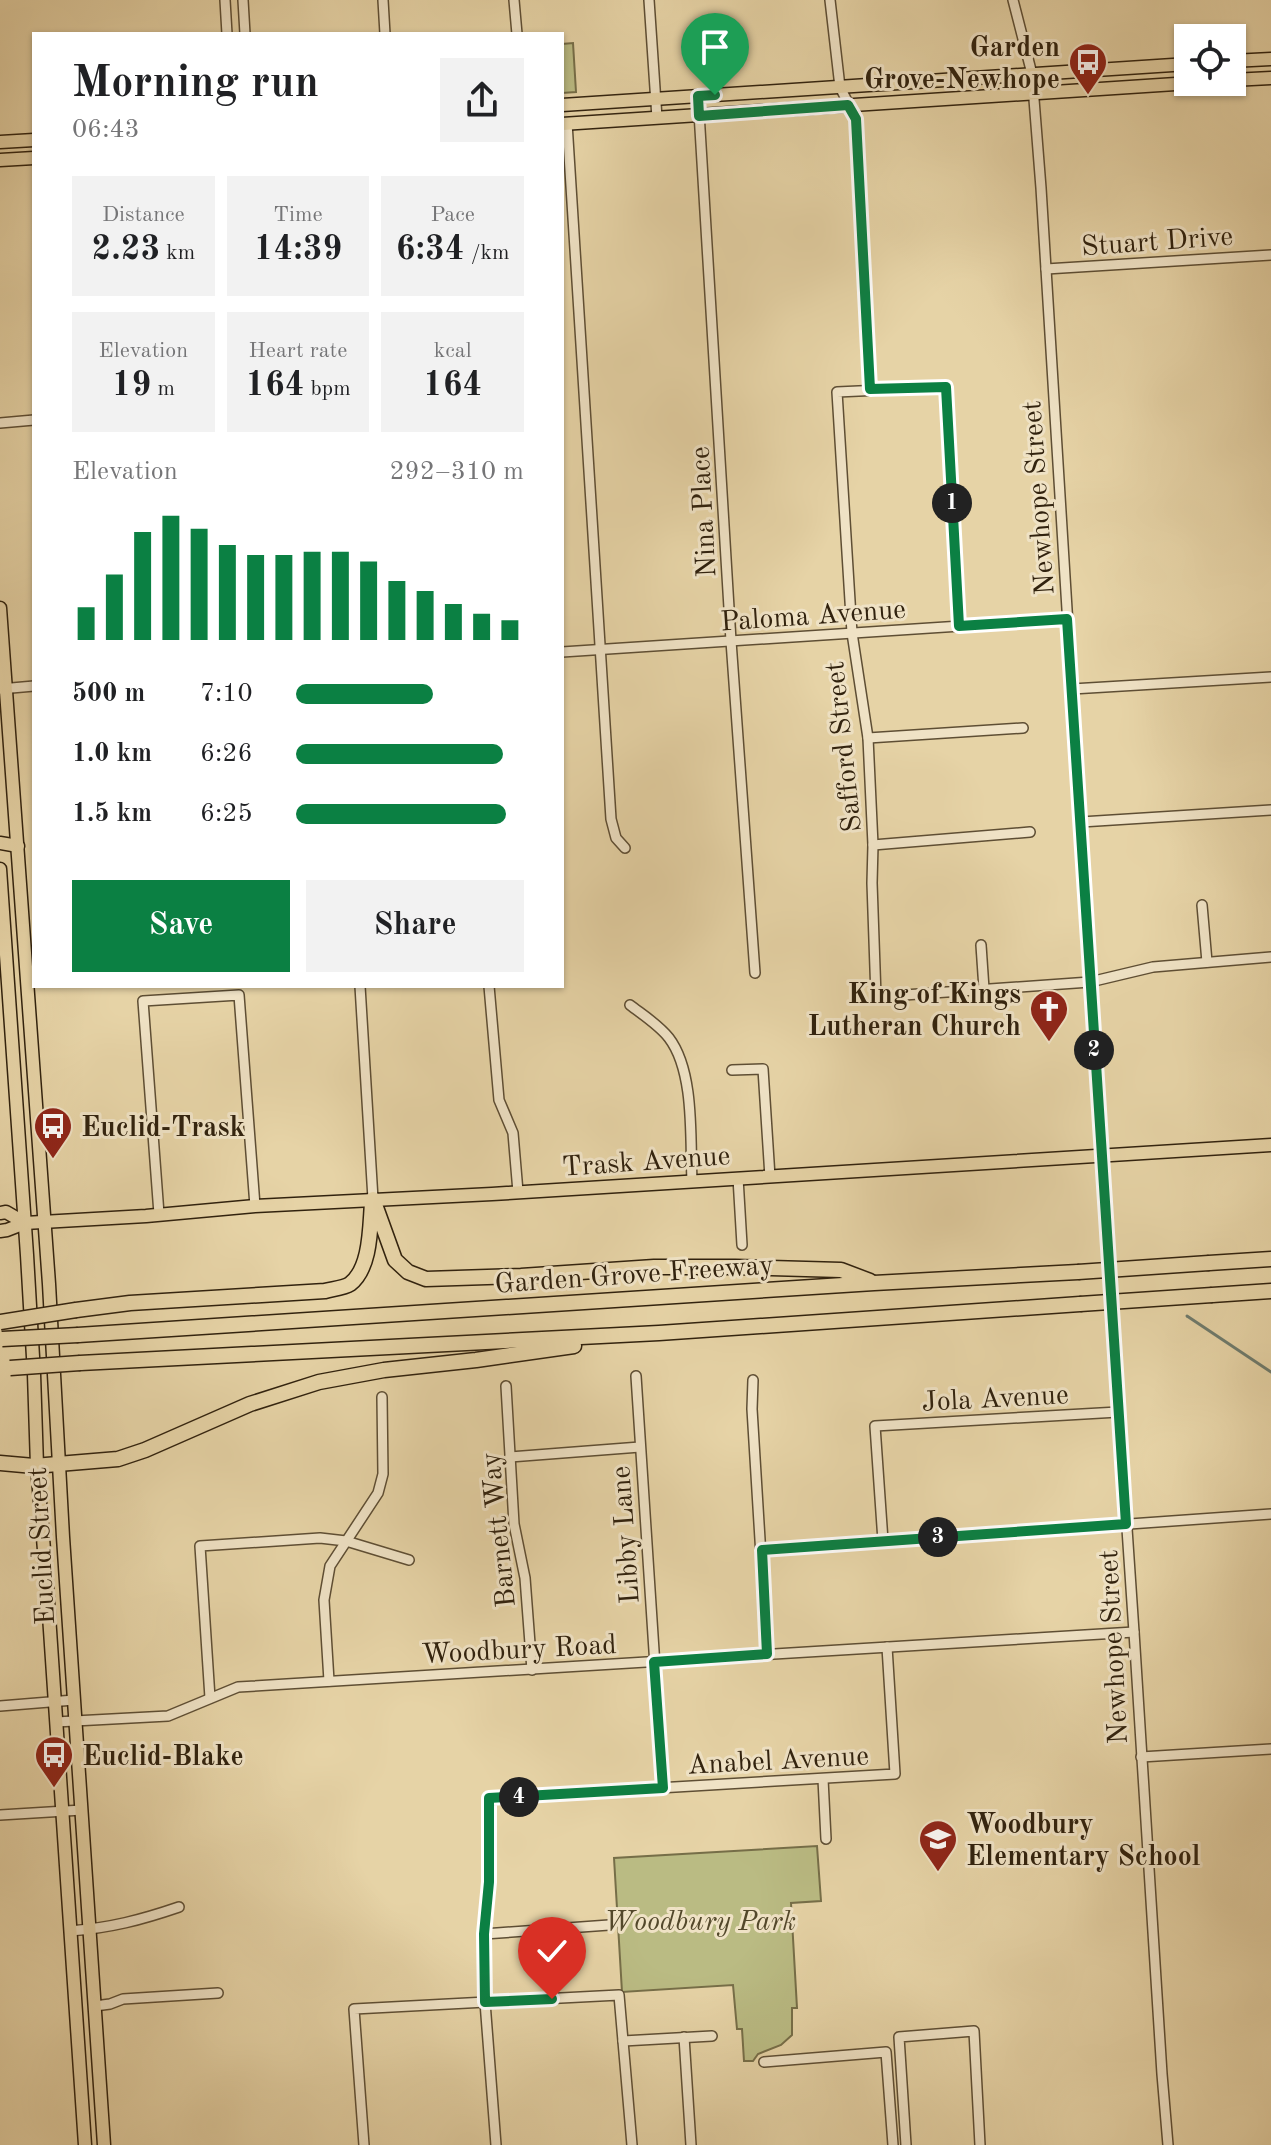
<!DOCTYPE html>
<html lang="en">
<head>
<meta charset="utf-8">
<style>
	body { margin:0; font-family:"Old Standard TT",serif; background:#f2f2f2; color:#202124; height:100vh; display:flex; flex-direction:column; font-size:30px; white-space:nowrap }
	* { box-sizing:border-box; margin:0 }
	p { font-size:26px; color:#757577 }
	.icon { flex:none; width:44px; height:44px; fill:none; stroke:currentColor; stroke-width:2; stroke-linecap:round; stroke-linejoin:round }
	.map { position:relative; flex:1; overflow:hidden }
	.drawer { position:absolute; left:32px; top:32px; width:532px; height:956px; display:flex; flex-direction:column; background:#fff; border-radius:0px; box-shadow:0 2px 6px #0004 }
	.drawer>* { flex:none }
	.tools { position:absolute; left:1174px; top:24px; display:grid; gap:16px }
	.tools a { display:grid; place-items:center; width:72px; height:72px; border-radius:0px; background:#fff; box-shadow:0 2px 6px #0004; font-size:40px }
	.pin { position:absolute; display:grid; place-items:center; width:68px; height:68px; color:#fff; margin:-82px -34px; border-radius:50% 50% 50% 0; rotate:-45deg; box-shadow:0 0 8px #0007 }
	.pin .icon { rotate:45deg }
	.km { position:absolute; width:40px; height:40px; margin:-20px; border-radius:50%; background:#222; color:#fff; font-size:22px; line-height:40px; text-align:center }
	.round { display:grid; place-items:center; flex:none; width:84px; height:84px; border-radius:0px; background:#f2f2f2 }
	.head { display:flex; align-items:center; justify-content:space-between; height:136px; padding:0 40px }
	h1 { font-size:44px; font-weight:600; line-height:60px }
	.metrics { display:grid; grid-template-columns:repeat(3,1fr); gap:12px; height:136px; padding:8px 40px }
	.metrics div { display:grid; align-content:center; border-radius:0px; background:#f2f2f2; text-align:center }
	.metrics b { font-size:34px; font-weight:600 }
	.metrics small { font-size:22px; font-weight:400 }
	.metrics p { font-size:22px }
	.chart { height:224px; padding:16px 40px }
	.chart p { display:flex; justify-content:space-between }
	.chart svg { width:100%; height:144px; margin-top:8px; stroke:#0b8043; stroke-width:6 }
	.cta { display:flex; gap:16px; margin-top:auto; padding:16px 40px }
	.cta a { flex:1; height:92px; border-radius:0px; background:#0b8043; color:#fff; font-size:32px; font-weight:600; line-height:92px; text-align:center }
	.cta a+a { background:#f2f2f2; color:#202124 }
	ul { padding:0 40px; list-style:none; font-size:26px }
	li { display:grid; grid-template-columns:128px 96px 1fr; align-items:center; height:60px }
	li i { height:20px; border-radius:10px; background:#0b8043 }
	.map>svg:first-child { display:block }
	.green { fill:#babb83; stroke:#766e48; stroke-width:2 }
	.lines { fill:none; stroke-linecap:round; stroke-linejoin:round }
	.stream { stroke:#6e7b6d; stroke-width:3 }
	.minor-casing { stroke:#5e4e34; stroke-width:12 }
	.major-casing { stroke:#31220e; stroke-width:15 }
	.highway-casing { stroke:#31220e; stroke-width:17 }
	.minor { stroke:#efe2c5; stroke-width:9 }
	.major { stroke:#e6d3a6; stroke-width:12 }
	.highway { stroke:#e6d3a6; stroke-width:14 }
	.highway-bridge-casing { stroke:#31220e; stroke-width:17; stroke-linecap:butt }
	.highway-bridge { stroke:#e6d3a6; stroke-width:14 }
	.route-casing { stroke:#fff; stroke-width:16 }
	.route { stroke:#0b8043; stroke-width:10 }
	.labels { text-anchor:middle; stroke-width:6; stroke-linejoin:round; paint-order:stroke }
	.poi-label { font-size:28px; font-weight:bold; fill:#31220e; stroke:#efe2c5; text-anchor:start }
	.street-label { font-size:28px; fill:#31220e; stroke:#efe2c5 }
	.park-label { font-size:28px; font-style:italic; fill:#53482b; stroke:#efe2c5 }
</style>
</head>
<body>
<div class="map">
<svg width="1271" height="2145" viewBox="0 0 1271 2145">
	<rect width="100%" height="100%" fill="#e6d3a6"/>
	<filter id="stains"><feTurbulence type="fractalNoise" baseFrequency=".0025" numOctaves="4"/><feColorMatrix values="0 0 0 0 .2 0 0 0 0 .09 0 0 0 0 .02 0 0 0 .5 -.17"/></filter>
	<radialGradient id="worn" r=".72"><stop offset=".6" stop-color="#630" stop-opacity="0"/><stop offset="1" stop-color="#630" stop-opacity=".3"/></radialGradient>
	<g class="green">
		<polygon points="573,43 576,92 562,93 562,44"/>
		<polygon points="817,1846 821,1901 791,1903 797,2008 792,2008 792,2035 781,2045 758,2054 753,2061 744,2061 742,2029 737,2029 733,1985 622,1992 614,1858"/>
	</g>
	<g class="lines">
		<polyline class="stream" points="1187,1316 1271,1372"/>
		<g class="minor-casing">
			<g id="minor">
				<polyline points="225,0 227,34"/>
				<polyline points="243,0 245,34"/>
				<polyline points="383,0 385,34"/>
				<polyline points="514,0 517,34"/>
				<polyline points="649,0 657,118"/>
				<polyline points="830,0 840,87 856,119 870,389"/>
				<polyline points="1013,0 1032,74 1041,188 1090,982 1134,1632 1162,2074 1168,2145"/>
				<polyline points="698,96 731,641 755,973"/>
				<polyline points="567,123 611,819 616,838 625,848"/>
				<polyline points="1046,269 1271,255"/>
				<polyline points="0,423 34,420"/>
				<polyline points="959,626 946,387 837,392 852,633 868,738 873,845 872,883 876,997 1090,982 1153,967 1271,957"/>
				<polyline points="562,652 1067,619"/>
				<polyline points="0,689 34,686"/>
				<polyline points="1072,689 1271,677"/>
				<polyline points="868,738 1023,728"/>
				<polyline points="1081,822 1271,810"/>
				<polyline points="873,845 1030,832"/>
				<polyline points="1202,905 1207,962"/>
				<polyline points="981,945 984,989"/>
				<polyline points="360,986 373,1199"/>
				<polyline points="489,986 499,1100 513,1133 518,1192"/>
				<path d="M 630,1005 C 643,1015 659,1025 669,1038 C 695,1072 690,1140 692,1181"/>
				<polyline points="732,1070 763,1069 770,1177"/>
				<polyline points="738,1178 742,1245"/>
				<polyline points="159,1214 143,1001 239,995 255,1206"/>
				<polyline points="636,1376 663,1788"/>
				<polyline points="753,1380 752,1409 767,1654"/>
				<polyline points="506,1386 514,1524 525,1578 532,1670"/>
				<polyline points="510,1457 640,1447"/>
				<polyline points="883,1541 875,1426 1118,1412"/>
				<polyline points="762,1550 1271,1514"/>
				<polyline points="329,1681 324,1600 330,1566 378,1493 383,1474 382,1397"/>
				<polyline points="210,1698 200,1546 320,1538 346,1541 409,1560"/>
				<polyline points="0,1706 74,1700"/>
				<polyline points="56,1722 168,1716 238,1687 1134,1632"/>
				<polyline points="1141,1757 1271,1749"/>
				<polyline points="823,1779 826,1839"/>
				<polyline points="0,1815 82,1810"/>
				<path d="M 70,1931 C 110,1928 141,1920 179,1907"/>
				<polyline points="484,1934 609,1925"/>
				<polyline points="95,2006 110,2004 123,1999 218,1993"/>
				<polyline points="684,2037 691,2145"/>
				<polyline points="623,2041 712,2036"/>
				<polyline points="764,2062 886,2052 893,2145"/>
				<polyline points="364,2145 354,2009 619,1995 632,2145"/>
				<polyline points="496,2145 485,2002 484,1934 489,1882 489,1798 895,1774 887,1647"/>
				<polyline points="906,2145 899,2037 974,2031 980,2145"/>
			</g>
		</g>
		<g class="major-casing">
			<g id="major">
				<polyline points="1232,61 1271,59"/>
				<polyline points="1232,80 1271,78"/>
				<polyline points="562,105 1188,64"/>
				<polyline points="562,124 1206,82"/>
				<polyline points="0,142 34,140"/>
				<polyline points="0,160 34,158"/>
				<polyline points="0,608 49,1284 63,1537 104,2145"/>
				<polyline points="0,843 18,846"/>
				<polyline points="0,869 27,1255 34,1374 37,1466 47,1586 85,2145"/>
				<polyline points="0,1213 6,1212 25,1223"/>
				<polyline points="0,1231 7,1230 25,1223 146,1216 255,1206 492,1194 1271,1145"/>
			</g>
		</g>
		<g class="highway-casing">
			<g id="highway">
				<polyline points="373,1199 395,1260 408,1272 426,1279 521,1276 654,1267 735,1267 841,1270 870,1281"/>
				<polyline points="1209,1263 1271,1259"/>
				<polyline points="1212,1295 1271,1291"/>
				<path d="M 76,1310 L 130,1303 L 325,1291 C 332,1289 344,1288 350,1284 C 371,1268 370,1227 372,1203"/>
				<polyline points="78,1335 874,1283 1078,1272"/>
				<polyline points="80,1363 659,1333 1080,1304"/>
				<polyline points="0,1463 34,1466 118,1459 145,1450 250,1404 319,1382 384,1370 476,1360 574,1346"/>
			</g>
		</g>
		<use href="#minor" class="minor"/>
		<use href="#major" class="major"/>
		<use href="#highway" class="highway"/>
		<g class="highway-bridge-casing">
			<g id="highway-bridge">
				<polyline points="1078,1272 1209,1263"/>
				<polyline points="1080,1304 1212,1295"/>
				<polyline points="0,1322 76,1310"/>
				<polyline points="2,1339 78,1335"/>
				<polyline points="10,1368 80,1363"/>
			</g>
		</g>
		<use href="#highway-bridge" class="highway-bridge"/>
	</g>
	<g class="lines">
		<g class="route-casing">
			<polyline id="route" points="552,1999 485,2002 484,1934 489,1882 489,1798 663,1788 654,1662 767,1654 762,1550 1126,1524 1067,619 959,626 946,387 870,389 856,119 848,105 699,116 698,96 715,95"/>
		</g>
		<use href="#route" class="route"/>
	</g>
	<defs>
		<g id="bus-pin" transform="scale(2)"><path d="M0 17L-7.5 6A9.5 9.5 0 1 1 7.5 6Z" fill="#8f2418" stroke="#efe2c5"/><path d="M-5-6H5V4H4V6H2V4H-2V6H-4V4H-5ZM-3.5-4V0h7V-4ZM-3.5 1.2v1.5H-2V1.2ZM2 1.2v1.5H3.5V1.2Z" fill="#fff"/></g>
		<g id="church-pin" transform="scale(2)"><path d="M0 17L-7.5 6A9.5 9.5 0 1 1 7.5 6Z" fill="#8f2418" stroke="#efe2c5"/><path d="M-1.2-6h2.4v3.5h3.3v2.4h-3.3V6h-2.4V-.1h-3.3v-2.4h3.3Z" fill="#fff"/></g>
		<g id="school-pin" transform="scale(2)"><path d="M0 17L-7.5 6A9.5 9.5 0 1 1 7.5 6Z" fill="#8f2418" stroke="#efe2c5"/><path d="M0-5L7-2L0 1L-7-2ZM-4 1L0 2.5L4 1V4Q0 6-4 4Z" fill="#fff"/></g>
	</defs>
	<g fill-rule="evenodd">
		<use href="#bus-pin" x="1088" y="62"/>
		<use href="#church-pin" x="1049" y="1009"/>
		<use href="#bus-pin" x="53" y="1126"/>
		<use href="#bus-pin" x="54" y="1755"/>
		<use href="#school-pin" x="938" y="1839"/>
	</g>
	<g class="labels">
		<g class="poi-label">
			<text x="1060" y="56" text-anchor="end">Garden<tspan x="1060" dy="32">Grove-Newhope</tspan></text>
			<text x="1021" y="1003" text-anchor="end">King of Kings<tspan x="1021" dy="32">Lutheran Church</tspan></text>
			<text x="81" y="1136">Euclid-Trask</text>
			<text x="82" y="1765">Euclid-Blake</text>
			<text x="966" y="1833">Woodbury<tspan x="966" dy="32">Elementary School</tspan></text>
		</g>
		<g class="street-label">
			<text transform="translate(1157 240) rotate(-4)" y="10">Stuart Drive</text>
			<text transform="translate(1037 498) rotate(-94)" y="10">Newhope Street</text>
			<text transform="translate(702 512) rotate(-93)" y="10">Nina Place</text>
			<text transform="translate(813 614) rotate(-4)" y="10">Paloma Avenue</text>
			<text transform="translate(842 747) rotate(-96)" y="10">Safford Street</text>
			<text transform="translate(646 1160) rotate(-4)" y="10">Trask Avenue</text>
			<text transform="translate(634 1273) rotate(-4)" y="10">Garden Grove Freeway</text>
			<text transform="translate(995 1397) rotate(-3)" y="10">Jola Avenue</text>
			<text transform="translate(497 1530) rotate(-96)" y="10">Barnett Way</text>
			<text transform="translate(624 1535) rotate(-94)" y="10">Libby Lane</text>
			<text transform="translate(40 1546) rotate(-93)" y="10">Euclid Street</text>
			<text transform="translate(1112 1647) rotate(-93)" y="10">Newhope Street</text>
			<text transform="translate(519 1648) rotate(-3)" y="10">Woodbury Road</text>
			<text transform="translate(778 1759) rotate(-3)" y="10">Anabel Avenue</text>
		</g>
		<g class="park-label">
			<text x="700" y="1930">Woodbury Park</text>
		</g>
	</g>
	<rect width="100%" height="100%" filter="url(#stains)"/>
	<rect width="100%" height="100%" fill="url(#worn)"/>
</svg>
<div class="tools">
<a><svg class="icon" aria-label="locate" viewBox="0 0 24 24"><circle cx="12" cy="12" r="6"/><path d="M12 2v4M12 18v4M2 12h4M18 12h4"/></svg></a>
</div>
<div class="pin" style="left:715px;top:95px;background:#1e9e55"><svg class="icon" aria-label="arrive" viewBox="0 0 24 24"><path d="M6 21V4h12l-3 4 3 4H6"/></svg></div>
<div class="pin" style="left:552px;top:1999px;background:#d93025"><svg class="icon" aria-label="check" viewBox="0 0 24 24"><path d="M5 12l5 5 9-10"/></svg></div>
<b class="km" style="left:952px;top:503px">1</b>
<b class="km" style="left:1094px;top:1050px">2</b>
<b class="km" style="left:938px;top:1537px">3</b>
<b class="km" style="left:519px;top:1797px">4</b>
<section class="drawer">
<div class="head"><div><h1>Morning run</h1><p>06:43</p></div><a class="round"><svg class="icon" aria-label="share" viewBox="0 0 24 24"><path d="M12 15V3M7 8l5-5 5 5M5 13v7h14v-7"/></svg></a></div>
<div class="metrics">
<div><p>Distance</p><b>2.23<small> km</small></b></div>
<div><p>Time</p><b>14:39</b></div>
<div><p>Pace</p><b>6:34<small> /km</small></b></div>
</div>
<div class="metrics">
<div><p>Elevation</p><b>19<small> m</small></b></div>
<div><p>Heart rate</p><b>164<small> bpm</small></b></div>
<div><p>kcal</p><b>164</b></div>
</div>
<div class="chart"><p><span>Elevation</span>292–310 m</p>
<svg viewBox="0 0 160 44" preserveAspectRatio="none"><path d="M5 44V34M15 44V24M25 44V11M35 44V6M45 44V10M55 44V15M65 44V18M75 44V18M85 44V17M95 44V17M105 44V20M115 44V26M125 44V29M135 44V33M145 44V36M155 44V38"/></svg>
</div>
<ul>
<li><b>500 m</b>7:10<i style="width:60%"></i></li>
<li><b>1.0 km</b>6:26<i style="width:91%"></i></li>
<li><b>1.5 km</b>6:25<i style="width:92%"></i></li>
</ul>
<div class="cta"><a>Save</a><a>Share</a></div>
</section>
</div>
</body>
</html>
